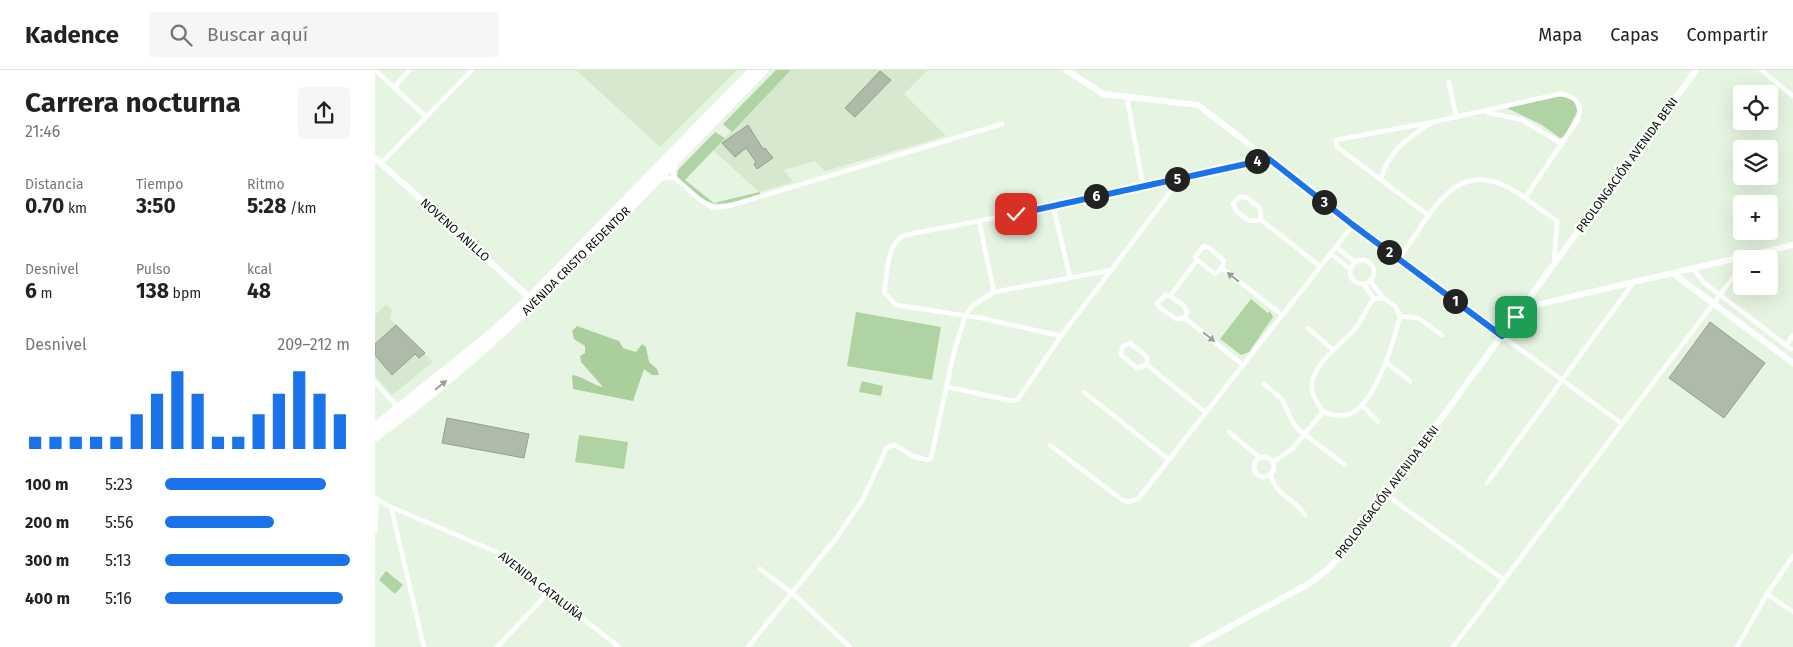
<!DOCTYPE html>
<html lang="es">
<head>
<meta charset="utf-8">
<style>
	body { margin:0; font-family:"Fira Sans",sans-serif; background:#f6f6f6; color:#222; height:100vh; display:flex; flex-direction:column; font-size:19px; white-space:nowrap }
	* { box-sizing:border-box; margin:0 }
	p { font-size:16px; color:#767676 }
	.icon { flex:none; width:28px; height:28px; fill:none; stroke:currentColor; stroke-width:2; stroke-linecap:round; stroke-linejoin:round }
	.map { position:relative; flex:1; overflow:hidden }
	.drawer { display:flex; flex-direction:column; background:#fff; width:375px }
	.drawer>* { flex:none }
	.controls { position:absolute; left:1358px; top:15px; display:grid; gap:10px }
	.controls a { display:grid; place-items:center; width:45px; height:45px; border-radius:5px; background:#fff; box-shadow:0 5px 20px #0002; font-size:25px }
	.pin { position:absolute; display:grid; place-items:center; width:42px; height:42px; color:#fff; margin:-21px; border-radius:10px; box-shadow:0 2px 8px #0006 }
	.km { position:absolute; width:25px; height:25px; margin:-12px; border-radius:50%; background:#222; color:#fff; font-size:14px; line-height:25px; text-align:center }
	.round { display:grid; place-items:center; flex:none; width:52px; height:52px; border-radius:5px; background:#f6f6f6 }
	.summary { display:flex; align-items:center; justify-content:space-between; height:85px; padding:0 25px }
	h1 { font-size:28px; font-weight:700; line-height:38px }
	.figures { display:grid; grid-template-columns:repeat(3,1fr); gap:8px; height:85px; padding:5px 25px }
	.figures div { display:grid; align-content:center }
	.figures b { font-size:21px; font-weight:700 }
	.figures small { font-size:14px; font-weight:400 }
	.figures p { font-size:14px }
	.chart { height:140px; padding:10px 25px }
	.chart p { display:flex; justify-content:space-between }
	.chart svg { width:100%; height:90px; margin-top:5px; stroke:#1a73e8; stroke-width:6 }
	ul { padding:0 25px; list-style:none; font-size:16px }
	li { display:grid; grid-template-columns:80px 60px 1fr; align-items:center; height:38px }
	li i { height:12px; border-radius:6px; background:#1a73e8 }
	header { display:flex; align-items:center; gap:30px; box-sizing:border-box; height:70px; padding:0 25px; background:#fff; border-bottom:1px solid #e0e0e0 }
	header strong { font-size:24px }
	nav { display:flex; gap:28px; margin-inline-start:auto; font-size:18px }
	.search { width:350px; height:45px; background:#f6f6f6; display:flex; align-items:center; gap:12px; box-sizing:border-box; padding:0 18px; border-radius:5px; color:#767676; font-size:19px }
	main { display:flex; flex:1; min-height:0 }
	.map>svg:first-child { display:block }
	.built { fill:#d6e9cf }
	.green { fill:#b0d3a3 }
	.forest { fill:#aacf9c }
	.building { fill:#aebba9; stroke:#93a18f }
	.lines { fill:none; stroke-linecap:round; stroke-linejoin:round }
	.street { stroke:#fff; stroke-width:4.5 }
	.secondary { stroke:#fff; stroke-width:6 }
	.highway { stroke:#fff; stroke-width:9 }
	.oneway { fill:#9c9e9c }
	.route-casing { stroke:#fff; stroke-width:10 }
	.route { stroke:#1a73e8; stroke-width:6 }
	.labels { text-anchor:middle; stroke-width:4.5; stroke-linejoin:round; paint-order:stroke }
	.street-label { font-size:12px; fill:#080d07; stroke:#fbfefa }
</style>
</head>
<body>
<header>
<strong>Kadence</strong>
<div class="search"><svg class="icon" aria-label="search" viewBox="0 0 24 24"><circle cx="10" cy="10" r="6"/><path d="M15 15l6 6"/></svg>Buscar aquí</div>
<nav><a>Mapa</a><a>Capas</a><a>Compartir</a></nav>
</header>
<main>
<section class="drawer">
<div class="summary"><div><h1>Carrera nocturna</h1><p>21:46</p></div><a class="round"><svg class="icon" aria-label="share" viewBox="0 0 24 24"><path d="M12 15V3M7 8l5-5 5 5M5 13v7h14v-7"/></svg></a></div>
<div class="figures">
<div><p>Distancia</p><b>0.70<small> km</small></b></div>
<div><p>Tiempo</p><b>3:50</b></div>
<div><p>Ritmo</p><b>5:28<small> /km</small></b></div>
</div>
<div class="figures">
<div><p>Desnivel</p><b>6<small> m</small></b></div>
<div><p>Pulso</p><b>138<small> bpm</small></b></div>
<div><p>kcal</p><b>48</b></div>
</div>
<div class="chart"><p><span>Desnivel</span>209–212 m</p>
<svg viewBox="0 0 160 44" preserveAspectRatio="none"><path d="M5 44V38M15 44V38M25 44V38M35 44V38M45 44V38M55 44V27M65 44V17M75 44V6M85 44V17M95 44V38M105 44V38M115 44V27M125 44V17M135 44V6M145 44V17M155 44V27"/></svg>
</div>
<ul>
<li><b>100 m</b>5:23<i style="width:87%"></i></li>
<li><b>200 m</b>5:56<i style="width:59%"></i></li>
<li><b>300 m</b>5:13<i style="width:100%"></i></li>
<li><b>400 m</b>5:16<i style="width:96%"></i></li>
</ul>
</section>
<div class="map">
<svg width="1418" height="577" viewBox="0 0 1418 577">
	<rect width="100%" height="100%" fill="#e6f5e1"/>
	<g class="built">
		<polygon points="201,0 362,0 285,77"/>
		<polygon points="416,0 553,0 529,24 571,66 450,101 440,91 408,100 419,112 384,122 338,80"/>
		<polygon points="11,234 17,240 15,249 58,292 17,325 0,306 0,245"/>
	</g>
	<g class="green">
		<polygon points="401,0 416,0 357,62 348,54"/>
		<polygon points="1186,26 1199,31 1203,40 1189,67 1185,68 1167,55 1132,38"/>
		<path d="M 340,62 L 350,68 L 310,110 L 339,133 L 384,122 L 386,124 C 340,137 338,142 302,107 L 303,100 Z"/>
		<polygon points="876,229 893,243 895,241 898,247 874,282 866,285 845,269"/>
		<polygon points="481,242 566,257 557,310 472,296"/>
		<polygon points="487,311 508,316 506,326 484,322"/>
		<polygon points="204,365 253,372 249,399 200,392"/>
		<polygon points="11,501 28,515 20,524 4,510"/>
	</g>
	<path class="forest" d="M 202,256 L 244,271 L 248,278 L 261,282 L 267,274 L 271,277 L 274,292 L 282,299 L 284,305 L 277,305 L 269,299 L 258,331 L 198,319 L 197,305 C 208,306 217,315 228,317 L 206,292 L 205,286 L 210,283 L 210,276 L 199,269 L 197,261 Z"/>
	<g class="building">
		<polygon points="505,1 516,10 480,47 470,38"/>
		<polygon points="373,55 388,79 390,78 398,88 382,99 379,94 381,92 371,78 360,87 347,73"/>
		<polygon points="1335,252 1390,293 1349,348 1294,308"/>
		<polygon points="21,255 50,283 44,288 40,284 17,305 0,285 0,274"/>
		<polygon points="72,348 154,364 149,388 67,373"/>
	</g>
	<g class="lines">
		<g class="street">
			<polyline points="0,0 51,47 6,93"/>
			<polyline points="1386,0 1418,26"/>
			<polyline points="1074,12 1081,47"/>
			<polyline points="19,18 34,0"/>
			<polyline points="752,28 768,115"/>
			<polyline points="1111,42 1147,50 1187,74"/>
			<polyline points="51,47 97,0"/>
			<polyline points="287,108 300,108 324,129 338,138 354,136 627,54"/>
			<polyline points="300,108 298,103 302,92"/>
			<path d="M 1006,109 C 1013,82 1032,68 1055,54"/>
			<polyline points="1150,128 1182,151 1179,194"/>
			<polyline points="678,136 695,207"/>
			<polyline points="886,150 874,151 861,141 858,133 865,127 871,127 885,138 886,150 945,196"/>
			<polyline points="604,151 619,222"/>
			<polyline points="961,177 980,192"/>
			<polyline points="956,184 975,199"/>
			<path d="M 1024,189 C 1059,140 1083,78 1150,128 L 1203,49 C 1208,34 1199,24 1184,24 L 1058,52 L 961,70 L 962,77 L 1054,146"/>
			<polyline points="822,190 840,204 847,198"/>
			<circle cx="987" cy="202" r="12"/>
			<polyline points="1319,199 1328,212 1416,279"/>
			<polyline points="989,214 999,229"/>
			<polyline points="795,226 809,236 812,242 810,248"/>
			<polyline points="1025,246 1043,248 1067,265"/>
			<polyline points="933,258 958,280"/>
			<path d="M 686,266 L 606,248 L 521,235 L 509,222 C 513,203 511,173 530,165 L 604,151 L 894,89"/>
			<polyline points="1127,266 1246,353"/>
			<polyline points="1411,275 1418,266"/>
			<polyline points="1012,293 1035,311"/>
			<polyline points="772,295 762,298 746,285 747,277 755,273 772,287 772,295 830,342"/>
			<polyline points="868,295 810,248 801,249 784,237 782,233 791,225 795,226 822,190 820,187 829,176 834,178 849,191 847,198 907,245"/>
			<polyline points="0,312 24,339"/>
			<polyline points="889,314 907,329 917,351 924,360 970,395"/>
			<polyline points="572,317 638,331 643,329 686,266 806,108"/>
			<polyline points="709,322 793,389"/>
			<polyline points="987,335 1003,352"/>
			<path d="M 948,342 C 943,334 935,323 937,313 C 941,290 966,275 980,259 C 988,250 990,238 999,229 L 1008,228"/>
			<polyline points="854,362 884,387"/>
			<polyline points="675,375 747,430 753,432 763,429 978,155"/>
			<circle cx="889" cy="397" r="10"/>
			<path d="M 898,392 L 917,379 L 948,342 C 955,344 963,347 971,345 C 999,340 1019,271 1025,246 L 1020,236 L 1008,228 L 995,211"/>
			<path d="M 895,404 C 904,430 918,426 930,445"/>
			<polyline points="1112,413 1258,213"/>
			<polyline points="1010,424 1129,510"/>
			<polyline points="0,428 16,437 126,484 244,577"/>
			<polyline points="16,437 49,577"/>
			<polyline points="0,461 2,429"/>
			<polyline points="385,499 417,523 475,577"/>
			<polyline points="1392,524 1418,542"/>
			<polyline points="122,577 174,522"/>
			<polyline points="373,577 462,467 488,429 512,377 520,375 537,386 552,390 556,388 579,282 590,246 598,235 619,222 737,200"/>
			<polyline points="1078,577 1366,197"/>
			<polyline points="1362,577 1392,524 1418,486"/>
		</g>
		<g class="secondary">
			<polyline points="691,0 728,24 823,35 978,155 1127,266"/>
			<polyline points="0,88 155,228"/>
			<polyline points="1299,204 1418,293"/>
			<polyline points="1148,238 1418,175"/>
			<polyline points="818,577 935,513 952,500 967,484 1321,0"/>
		</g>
		<g class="highway">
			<polyline points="0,357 117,263 155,228 378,0"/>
			<path d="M 0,367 C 145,261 263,127 389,0"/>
		</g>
	</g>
	<defs><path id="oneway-solid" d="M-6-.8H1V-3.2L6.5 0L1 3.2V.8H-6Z" transform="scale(1.25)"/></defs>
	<g class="oneway">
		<use href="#oneway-solid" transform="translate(858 207) rotate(-142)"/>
		<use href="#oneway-solid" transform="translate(834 267) rotate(39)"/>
		<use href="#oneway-solid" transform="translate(66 315) rotate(-39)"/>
	</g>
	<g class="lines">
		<g class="route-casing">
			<polyline id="route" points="641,144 894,89 978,155 1127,266 1141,247"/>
		</g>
		<use href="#route" class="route"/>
	</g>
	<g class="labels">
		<g class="street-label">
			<text transform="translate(1252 95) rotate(-54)" y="4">PROLONGACIÓN AVENIDA BENI</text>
			<text transform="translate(80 160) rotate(42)" y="4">NOVENO ANILLO</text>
			<text transform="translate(201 191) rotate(-45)" y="4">AVENIDA CRISTO REDENTOR</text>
			<text transform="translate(1012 422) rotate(-53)" y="4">PROLONGACIÓN AVENIDA BENI</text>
			<text transform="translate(166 516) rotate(38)" y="4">AVENIDA CATALUÑA</text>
		</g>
	</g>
</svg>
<div class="controls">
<a><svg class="icon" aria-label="locate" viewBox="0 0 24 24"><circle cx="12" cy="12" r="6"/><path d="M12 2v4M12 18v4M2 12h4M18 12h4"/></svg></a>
<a><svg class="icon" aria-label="layers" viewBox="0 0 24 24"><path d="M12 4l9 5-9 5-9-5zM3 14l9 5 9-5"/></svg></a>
<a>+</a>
<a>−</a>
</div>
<div class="pin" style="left:1141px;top:247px;background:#1e9e55"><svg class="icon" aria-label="arrive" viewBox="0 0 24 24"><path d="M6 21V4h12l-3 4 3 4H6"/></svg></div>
<div class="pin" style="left:641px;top:144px;background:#d93025"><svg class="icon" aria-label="check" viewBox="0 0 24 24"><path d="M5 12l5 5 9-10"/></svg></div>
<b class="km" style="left:1080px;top:231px">1</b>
<b class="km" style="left:1014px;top:182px">2</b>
<b class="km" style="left:949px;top:132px">3</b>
<b class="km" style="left:882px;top:91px">4</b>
<b class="km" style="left:802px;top:109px">5</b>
<b class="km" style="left:721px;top:126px">6</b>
</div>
</main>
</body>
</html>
